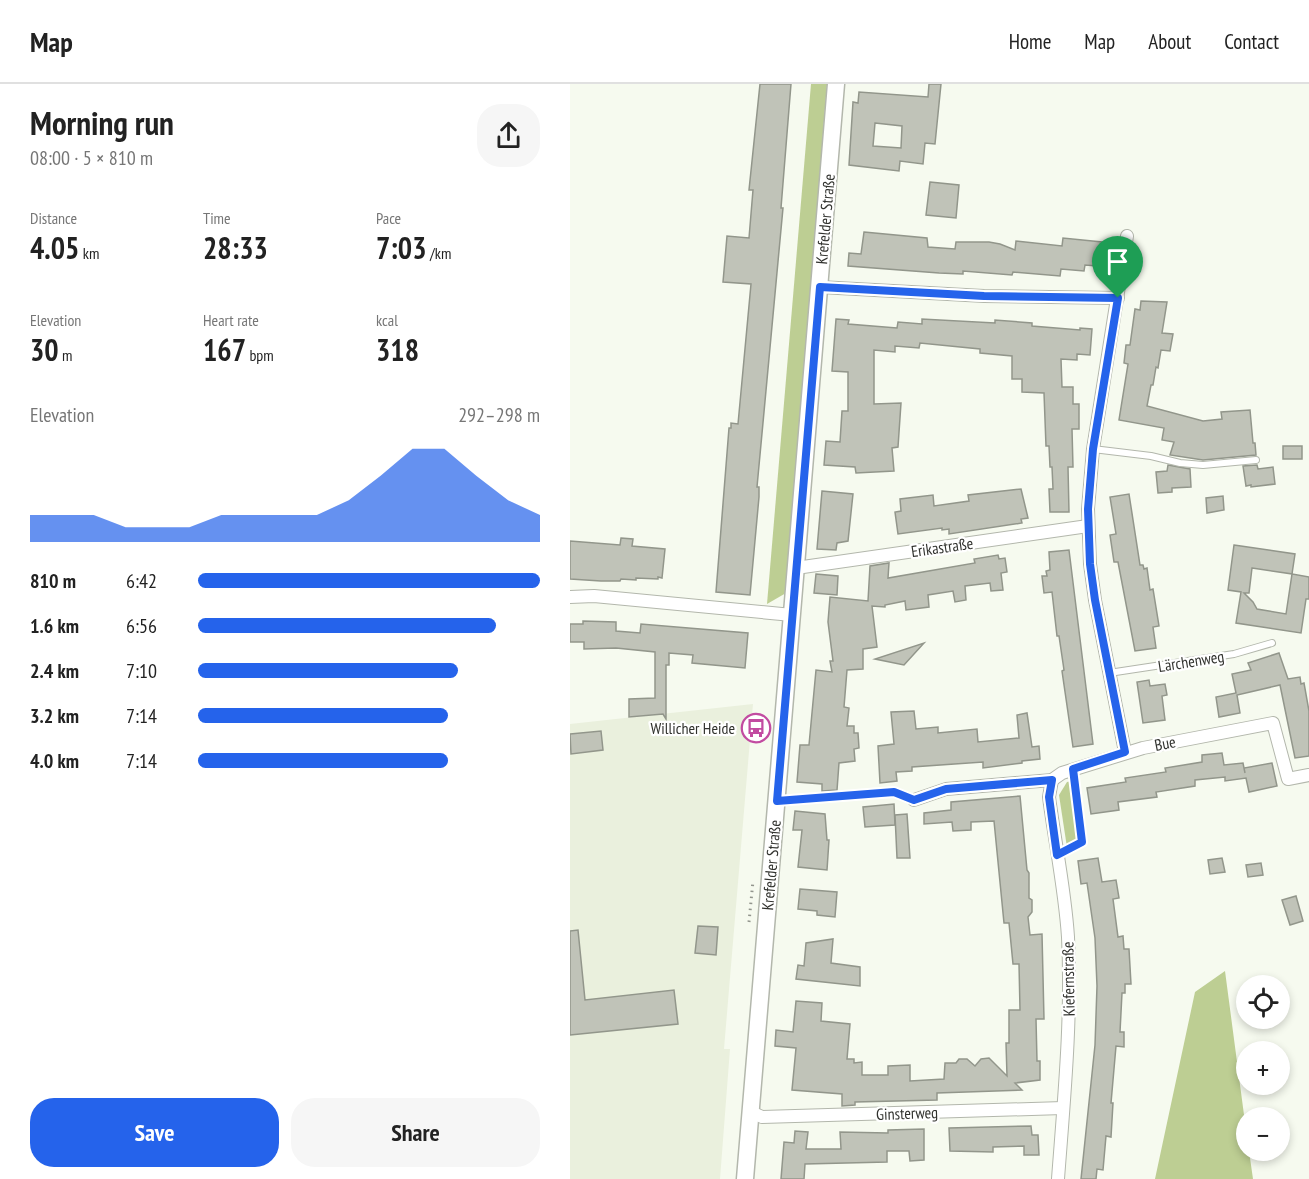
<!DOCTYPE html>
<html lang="en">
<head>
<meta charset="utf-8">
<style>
	body { margin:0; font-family:"PT Sans Narrow",sans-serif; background:#f6f6f6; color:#222; height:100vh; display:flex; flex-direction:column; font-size:22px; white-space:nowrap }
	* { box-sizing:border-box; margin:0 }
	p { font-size:20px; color:#767676 }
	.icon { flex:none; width:33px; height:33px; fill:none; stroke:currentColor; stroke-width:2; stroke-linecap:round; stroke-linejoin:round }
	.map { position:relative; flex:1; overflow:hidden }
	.drawer { display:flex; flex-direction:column; background:#fff; width:570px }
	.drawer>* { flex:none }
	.controls { position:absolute; left:666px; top:891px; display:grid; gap:12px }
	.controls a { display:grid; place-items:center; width:54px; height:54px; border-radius:50%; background:#fff; box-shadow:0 3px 9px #0003; font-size:30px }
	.pin { position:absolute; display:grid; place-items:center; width:51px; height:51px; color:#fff; margin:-62px -26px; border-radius:50% 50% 50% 0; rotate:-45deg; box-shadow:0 0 6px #0007 }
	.pin .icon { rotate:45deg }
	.round { display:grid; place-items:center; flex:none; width:63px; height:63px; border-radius:24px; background:#f6f6f6 }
	.summary { display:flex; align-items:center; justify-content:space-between; height:102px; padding:0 30px }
	h1 { font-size:33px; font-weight:700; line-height:45px }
	.metrics { display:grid; grid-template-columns:repeat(3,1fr); gap:9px; height:102px; padding:6px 30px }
	.metrics div { display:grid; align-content:center }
	.metrics b { font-size:30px; font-weight:700 }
	.metrics small { font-size:16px; font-weight:400 }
	.metrics p { font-size:16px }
	.chart { height:168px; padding:12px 30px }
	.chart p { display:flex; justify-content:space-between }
	.chart svg { width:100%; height:108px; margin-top:6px; fill:#2563eb; opacity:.7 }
	.cta { display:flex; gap:12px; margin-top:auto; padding:12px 30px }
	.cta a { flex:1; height:69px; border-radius:24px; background:#2563eb; color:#fff; font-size:24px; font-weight:700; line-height:69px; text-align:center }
	.cta a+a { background:#f6f6f6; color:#222 }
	ul { padding:0 30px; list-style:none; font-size:20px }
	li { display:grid; grid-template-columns:96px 72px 1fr; align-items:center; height:45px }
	li i { height:15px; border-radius:8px; background:#2563eb }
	header { display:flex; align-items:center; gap:36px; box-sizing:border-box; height:84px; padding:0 30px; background:#fff; border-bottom:2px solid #e0e0e0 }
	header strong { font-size:28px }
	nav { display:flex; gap:33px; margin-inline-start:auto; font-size:21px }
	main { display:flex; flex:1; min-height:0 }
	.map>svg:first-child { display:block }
	.built { fill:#eaf0dd }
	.green { fill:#bdce93 }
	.building { fill:#c0c3b8; stroke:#92968b; stroke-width:1.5; fill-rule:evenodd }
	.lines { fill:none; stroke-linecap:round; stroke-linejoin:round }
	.lane-casing { stroke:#b3b7ac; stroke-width:8 }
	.street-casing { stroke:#b3b7ac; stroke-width:14 }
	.secondary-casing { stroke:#b3b7ac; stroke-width:19 }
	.path { stroke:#92958d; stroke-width:3; stroke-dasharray:1.5 4.5; stroke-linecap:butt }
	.lane { stroke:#fff; stroke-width:6 }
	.street { stroke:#fff; stroke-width:12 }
	.secondary { stroke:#fff; stroke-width:16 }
	.route-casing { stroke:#fff; stroke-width:12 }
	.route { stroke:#2563eb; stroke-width:8 }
	.labels { text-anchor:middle; stroke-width:4.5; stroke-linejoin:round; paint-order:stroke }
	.street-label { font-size:16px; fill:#31322e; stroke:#fff }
	.poi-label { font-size:16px; fill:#31322e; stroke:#fff; text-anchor:end }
</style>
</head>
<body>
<header>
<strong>Map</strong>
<nav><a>Home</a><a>Map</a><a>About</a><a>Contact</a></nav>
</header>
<main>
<section class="drawer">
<div class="summary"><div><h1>Morning run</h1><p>08:00 · 5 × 810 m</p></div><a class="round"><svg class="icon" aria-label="share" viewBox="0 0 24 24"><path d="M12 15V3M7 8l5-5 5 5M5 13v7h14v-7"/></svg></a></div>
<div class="metrics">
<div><p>Distance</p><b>4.05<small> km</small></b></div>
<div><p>Time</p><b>28:33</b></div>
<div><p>Pace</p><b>7:03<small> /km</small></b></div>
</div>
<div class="metrics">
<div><p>Elevation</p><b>30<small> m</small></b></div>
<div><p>Heart rate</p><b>167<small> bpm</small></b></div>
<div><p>kcal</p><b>318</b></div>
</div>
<div class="chart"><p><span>Elevation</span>292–298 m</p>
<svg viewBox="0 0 160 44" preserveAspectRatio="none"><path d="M0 44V33L10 33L20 33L30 38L40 38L50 38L60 33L70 33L80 33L90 33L100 27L110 17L120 6L130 6L140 17L150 27L160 33V44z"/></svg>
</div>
<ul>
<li><b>810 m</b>6:42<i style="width:100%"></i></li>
<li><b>1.6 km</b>6:56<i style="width:87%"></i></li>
<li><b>2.4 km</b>7:10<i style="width:76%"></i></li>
<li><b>3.2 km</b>7:14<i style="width:73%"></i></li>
<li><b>4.0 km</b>7:14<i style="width:73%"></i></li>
</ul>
<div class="cta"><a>Save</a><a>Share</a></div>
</section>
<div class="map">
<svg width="739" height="1095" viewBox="0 0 739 1095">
	<rect width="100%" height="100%" fill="#f6faef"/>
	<polygon class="built" points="183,620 154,965 160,965 150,1095 0,1095 0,640"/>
	<g class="green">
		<polygon points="241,0 257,0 216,509 197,520"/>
		<polygon points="506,696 515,759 498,770 489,711 497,698"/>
		<polygon points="655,887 676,1046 676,1066 679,1067 683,1095 585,1095 625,908"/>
	</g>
	<g class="building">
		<polygon points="190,0 221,0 211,124 213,124 187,403 189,403 189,413 180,511 146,508 159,344 161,344 161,339 168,340 181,200 153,198 157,152 179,154 183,106 179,106"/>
		<path d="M 359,0 L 371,0 L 365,60 L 355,59 L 353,80 L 330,77 L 329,87 L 279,81 L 283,18 L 288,19 L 289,8 L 358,13 ZM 305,39 L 332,42 L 331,64 L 303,62 Z"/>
		<polygon points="360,98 389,101 386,134 356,131"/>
		<polygon points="294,148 357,154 358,163 385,165 386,158 419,158 430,160 445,166 446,157 492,162 493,154 542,159 540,183 515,181 514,187 491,185 490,192 443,188 442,191 393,187 393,190 369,189 278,182 279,169 291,170"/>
		<polygon points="571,217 597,218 592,249 603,250 600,267 591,266 588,284 586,283 583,301 581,301 577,322 633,337 652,335 651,328 680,326 683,359 685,359 686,371 633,376 600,371 604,358 592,356 594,344 549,336 558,280 554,279 556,261 560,261 565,225 570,226"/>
		<polygon points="266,235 279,236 278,240 327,244 328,238 352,240 352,235 425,239 425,236 462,239 462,242 510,246 510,244 522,245 520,271 507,270 507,276 491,275 492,303 503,303 503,320 509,320 509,345 502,345 503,383 498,383 499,428 480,428 479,405 483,405 482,383 480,383 479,362 476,362 474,309 452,308 452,295 442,295 442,272 410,269 410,265 350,259 349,264 325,262 325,268 304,266 304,320 331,319 328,363 322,364 324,387 286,389 285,383 254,381 256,357 270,358 272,327 278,327 278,288 262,287"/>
		<rect x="713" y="362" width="19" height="13"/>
		<polygon points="598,381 620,385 621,403 602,404 602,408 588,409 586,388 597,387"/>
		<polygon points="687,381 688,385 703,383 705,400 681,403 681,401 676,402 673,382"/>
		<polygon points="451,405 458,434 451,435 452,439 379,450 379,445 372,446 372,444 328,450 325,428 331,427 330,415 363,411 364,422 399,417 398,411"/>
		<polygon points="252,407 283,410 278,457 267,459 266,466 247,465"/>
		<polygon points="559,410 570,481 573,481 574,485 577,484 580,506 583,505 589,542 583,543 586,564 565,567 548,478 544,478 540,451 546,450 540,413"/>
		<polygon points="653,412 654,426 637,429 636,414"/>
		<polygon points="51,454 63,455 62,462 95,465 92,494 88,493 88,495 66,494 66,496 51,495 50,497 31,497 0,495 0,457 50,461"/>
		<path d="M 664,461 L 725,470 L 722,490 L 739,493 L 739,515 L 736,515 L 731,549 L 666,539 L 671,508 L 658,506 ZM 682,484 L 722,490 L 716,530 L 687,525 L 683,518 L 674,509 L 679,509 Z"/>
		<polygon points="499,466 523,660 503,663 493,594 492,587 494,586 489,552 487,552 482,508 474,509 472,492 477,492 476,487 480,486 479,468"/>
		<polygon points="428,471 429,475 435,474 437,488 431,489 433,506 421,507 420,499 395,502 396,516 385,518 383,507 358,511 359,523 336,526 335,517 315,521 315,523 302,522 307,563 293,565 293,585 277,586 274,623 279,624 277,642 284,642 284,649 288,649 289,664 284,665 285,677 269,679 267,706 252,707 252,700 227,698 230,661 239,661 246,586 262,588 260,577 263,577 258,538 260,513 298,517 300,482 319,479 318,494 405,479 404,475"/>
		<polygon points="246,490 268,492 267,511 244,509"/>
		<polygon points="13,537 46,538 46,547 70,549 71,540 178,549 175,584 122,579 123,571 99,569 99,581 96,581 96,635 93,630 59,633 59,615 85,614 85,568 46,564 14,565 14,558 0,558 0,540 13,540"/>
		<polygon points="354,559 334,581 305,575"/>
		<polygon points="709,569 718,595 730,593 731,600 734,599 739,627 739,672 725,674 710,601 667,611 670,629 649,633 646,613 666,609 662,590 681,586 678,579"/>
		<polygon points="579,596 580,602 595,600 597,611 592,612 595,636 573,639 567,598"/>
		<polygon points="344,627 346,645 368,643 368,649 407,645 408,658 449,654 447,631 457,629 462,663 469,662 470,675 452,677 452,679 413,684 413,678 342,683 342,687 326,688 327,697 310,699 308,662 324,660 321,628"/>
		<polygon points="31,647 33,666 1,670 0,650"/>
		<polygon points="652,669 654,681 673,679 675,689 674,684 702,679 707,702 679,708 676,694 655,697 655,693 625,696 625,702 586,708 587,713 548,718 549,726 521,730 517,704 556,698 555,694 596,688 595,684 632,678 632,671"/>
		<polygon points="450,712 457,786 459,789 459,814 462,816 462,828 458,833 460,851 472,850 474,935 466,935 467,977 470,977 470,996 445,999 452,1006 367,1009 367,1016 285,1018 285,1021 272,1022 272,1010 222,1006 226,964 205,962 206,946 223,948 226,917 252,919 251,937 280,940 277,975 284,975 284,979 292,978 292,991 318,991 318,982 340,981 340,997 374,995 375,979 386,979 389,975 397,975 405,982 411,975 419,974 437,992 436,959 439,959 439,926 450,926 449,880 443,880 439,839 434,839 424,737 401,738 401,746 383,747 382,738 354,740 354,729 381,726 381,718"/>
		<polygon points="324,720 325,741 295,743 293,723"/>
		<polygon points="225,727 255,730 257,756 259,756 257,786 228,783 232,746 223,746"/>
		<polygon points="337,730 340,774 327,774 325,731"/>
		<polygon points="528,774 532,798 546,796 549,814 543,815 548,853 553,852 554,865 559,865 561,900 555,900 555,909 552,909 550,948 554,948 554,963 546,962 541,1019 543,1019 541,1053 536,1052 533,1086 527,1085 526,1095 511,1095 525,961 527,902 525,854 517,799 511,800 508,777"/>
		<polygon points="652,774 655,788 640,790 638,776"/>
		<polygon points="691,779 693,791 678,793 676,781"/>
		<polygon points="230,805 267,808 265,833 247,831 247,827 228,825"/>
		<polygon points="726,812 733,837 720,841 712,816"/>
		<polygon points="128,842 148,843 146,871 125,869"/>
		<polygon points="8,846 15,916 104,906 108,940 0,951 0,847"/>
		<polygon points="263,855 261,879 290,883 290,902 226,895 228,881 234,882 236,859"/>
		<polygon points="461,1042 462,1051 468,1051 469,1071 454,1071 454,1062 423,1063 423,1068 380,1067 379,1044"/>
		<polygon points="354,1045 354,1076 340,1077 339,1067 317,1067 317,1078 235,1080 234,1095 211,1095 214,1058 224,1059 225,1047 238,1048 236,1065 271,1065 270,1048 318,1049 318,1046"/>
	</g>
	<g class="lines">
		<g class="lane-casing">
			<g id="lane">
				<polyline points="523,365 581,372 610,379 633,381 686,376"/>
				<polyline points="539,589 664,570 702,559"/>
			</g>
		</g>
		<g class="street-casing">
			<g id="street">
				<polyline points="250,203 414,212 548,214"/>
				<polyline points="226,484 518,442"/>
				<polyline points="0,513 24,512 222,531"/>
				<polyline points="555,668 525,516 520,480 518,425 523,365 557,152"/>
				<path d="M 482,696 L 479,713 C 485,759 495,806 498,853 C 502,934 494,1015 488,1095"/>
				<polyline points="344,716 376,705 482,696 492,689 573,664 703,639 718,695 739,691"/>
				<polyline points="181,1028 192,1033 493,1024"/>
			</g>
		</g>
		<g class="secondary-casing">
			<polyline id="secondary" points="175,1095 266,0"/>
		</g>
		<g class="path">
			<polyline points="222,716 324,708 334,712"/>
			<polyline points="499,765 512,758 505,699"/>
			<polyline points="179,838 183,797"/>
		</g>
		<use href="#lane" class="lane"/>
		<use href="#street" class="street"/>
		<use href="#secondary" class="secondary"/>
	</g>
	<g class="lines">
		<g class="route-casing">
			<polygon id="route" points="250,203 414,212 548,214 523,365 518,425 520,480 525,516 555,668 503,685 512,758 487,771 479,713 482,696 376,705 344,716 324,708 207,717"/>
		</g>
		<use href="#route" class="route"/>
	</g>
	<defs>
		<g id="bus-ring" transform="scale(1.5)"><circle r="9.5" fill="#fff" stroke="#c24ba1" stroke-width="1.5"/><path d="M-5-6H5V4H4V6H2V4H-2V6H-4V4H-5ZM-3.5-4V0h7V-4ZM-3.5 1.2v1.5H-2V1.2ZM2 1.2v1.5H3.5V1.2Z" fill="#c24ba1"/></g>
	</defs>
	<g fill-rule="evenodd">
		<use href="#bus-ring" x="186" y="644"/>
	</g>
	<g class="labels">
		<g class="street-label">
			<text transform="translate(255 135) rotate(-85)" y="6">Krefelder Straße</text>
			<text transform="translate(372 463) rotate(-8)" y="6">Erikastraße</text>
			<text transform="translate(621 577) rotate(-9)" y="6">Lärchenweg</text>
			<text transform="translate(595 659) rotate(-11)" y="6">Bue</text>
			<text transform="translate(201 781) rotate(-85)" y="6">Krefelder Straße</text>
			<text transform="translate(498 895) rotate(-91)" y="6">Kiefernstraße</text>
			<text transform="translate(337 1029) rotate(-2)" y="6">Ginsterweg</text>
		</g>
		<g class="poi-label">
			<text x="165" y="650">Willicher Heide</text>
		</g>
	</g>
</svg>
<div class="controls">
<a><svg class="icon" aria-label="locate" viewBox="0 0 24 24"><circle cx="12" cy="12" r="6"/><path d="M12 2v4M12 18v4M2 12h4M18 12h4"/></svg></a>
<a>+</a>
<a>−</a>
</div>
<div class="pin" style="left:548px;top:214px;background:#1e9e55"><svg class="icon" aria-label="arrive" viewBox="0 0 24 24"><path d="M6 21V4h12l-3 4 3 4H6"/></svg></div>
</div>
</main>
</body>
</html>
